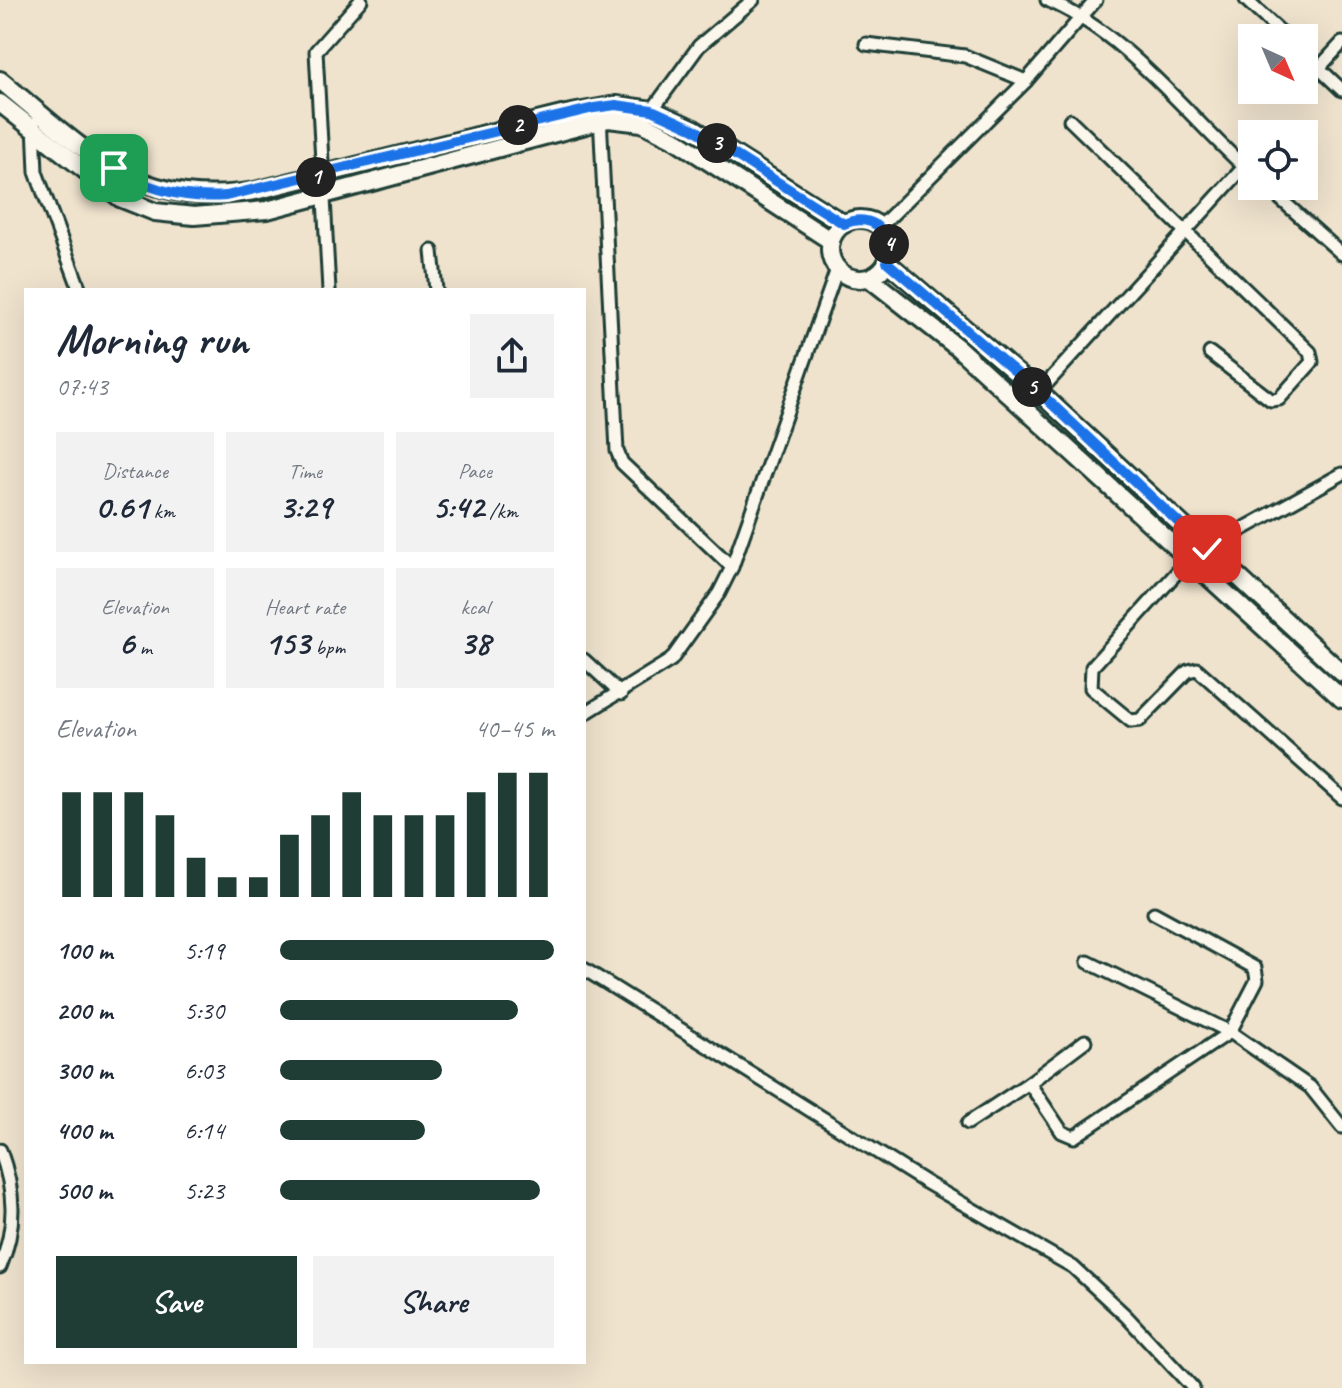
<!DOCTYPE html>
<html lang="en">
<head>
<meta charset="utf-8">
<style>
	body { margin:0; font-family:Caveat,sans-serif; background:#f2f2f3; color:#1f2937; height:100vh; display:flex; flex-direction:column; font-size:30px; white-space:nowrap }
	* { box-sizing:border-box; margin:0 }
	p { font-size:26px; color:#747a83 }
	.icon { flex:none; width:44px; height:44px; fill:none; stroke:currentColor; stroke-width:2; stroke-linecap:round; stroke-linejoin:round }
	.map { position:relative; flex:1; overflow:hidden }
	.drawer { position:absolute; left:24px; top:288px; width:562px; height:1076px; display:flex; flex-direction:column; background:#fff; border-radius:0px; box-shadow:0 8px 32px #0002 }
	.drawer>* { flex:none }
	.needle { width:52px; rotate:136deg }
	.controls { position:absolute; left:1238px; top:24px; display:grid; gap:16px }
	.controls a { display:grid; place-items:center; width:80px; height:80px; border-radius:0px; background:#fff; box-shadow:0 8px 32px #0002; font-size:40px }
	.pin { position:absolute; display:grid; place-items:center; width:68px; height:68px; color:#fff; margin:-34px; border-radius:16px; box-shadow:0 4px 12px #0006 }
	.km { position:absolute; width:40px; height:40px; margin:-20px; border-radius:50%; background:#222; color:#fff; font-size:22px; line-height:40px; text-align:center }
	.round { display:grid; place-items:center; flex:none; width:84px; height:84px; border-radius:0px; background:#f2f2f3 }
	.summary { display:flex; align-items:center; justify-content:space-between; height:136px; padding:0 32px }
	h1 { font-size:44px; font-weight:800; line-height:60px }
	.stats { display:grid; grid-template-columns:repeat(3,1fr); gap:12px; height:136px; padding:8px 32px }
	.stats div { display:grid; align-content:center; border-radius:0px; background:#f2f2f3; text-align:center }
	.stats b { font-size:34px; font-weight:800 }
	.stats small { font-size:22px; font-weight:400 }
	.stats p { font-size:22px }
	.chart { height:224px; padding:16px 32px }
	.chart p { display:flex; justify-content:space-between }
	.chart svg { width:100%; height:144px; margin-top:8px; stroke:#1f3d34; stroke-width:6 }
	.primary-button { display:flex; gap:16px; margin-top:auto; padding:16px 32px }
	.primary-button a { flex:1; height:92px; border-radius:0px; background:#1f3d34; color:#fff; font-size:32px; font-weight:800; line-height:92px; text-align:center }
	.primary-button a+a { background:#f2f2f3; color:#1f2937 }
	ul { padding:0 32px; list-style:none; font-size:26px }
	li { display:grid; grid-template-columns:128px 96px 1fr; align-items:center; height:60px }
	li i { height:20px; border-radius:10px; background:#1f3d34 }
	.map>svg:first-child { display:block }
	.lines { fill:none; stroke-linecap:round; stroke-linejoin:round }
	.minor-casing { stroke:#1f3d34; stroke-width:17 }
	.secondary-casing { stroke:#1f3d34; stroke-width:22 }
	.minor { stroke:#fbf7ec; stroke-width:11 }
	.secondary { stroke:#fbf7ec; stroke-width:16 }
	.route-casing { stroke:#fff; stroke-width:16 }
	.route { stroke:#1a73e8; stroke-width:10 }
</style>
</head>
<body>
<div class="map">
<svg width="1342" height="1388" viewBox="0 0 1342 1388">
	<rect width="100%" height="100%" fill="#efe3ce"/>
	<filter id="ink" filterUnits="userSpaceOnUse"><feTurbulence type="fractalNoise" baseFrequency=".0125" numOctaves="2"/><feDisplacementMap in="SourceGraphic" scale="16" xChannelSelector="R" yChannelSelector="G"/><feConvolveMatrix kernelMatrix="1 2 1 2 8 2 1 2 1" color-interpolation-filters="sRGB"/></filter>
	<g filter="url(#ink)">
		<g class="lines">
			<g class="minor-casing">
				<g id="minor">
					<path d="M 1047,0 C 1129,35 1186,115 1252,174"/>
					<polyline points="1246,0 1287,38"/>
					<polyline points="866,44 965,56 1026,81"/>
					<polyline points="1304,54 1342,90"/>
					<polyline points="1319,68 1342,43"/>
					<polyline points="650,113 699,46 753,0"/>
					<polyline points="600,116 617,451 622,463 732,567"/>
					<polyline points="1070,120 1310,352 1312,362 1279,399 1271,400 1210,353"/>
					<polyline points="34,124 36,172 80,290"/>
					<polyline points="1266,186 1342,254"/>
					<polyline points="880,227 1026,81 1096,0"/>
					<polyline points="432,251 436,290"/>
					<polyline points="329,290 316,51 361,0"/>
					<polyline points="1039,392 1244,167"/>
					<polyline points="1342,474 1189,559 1092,667 1091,688 1131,721 1140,720 1188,671 1197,669 1342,798"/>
					<polyline points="584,660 621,694"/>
					<polyline points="584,714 671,660 719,593 732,567 837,269"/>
					<polyline points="1154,913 1255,968 1257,980 1230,1032 1310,1087 1342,1127"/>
					<polyline points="584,969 925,1182 1073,1267 1126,1316 1193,1388"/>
					<polyline points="1085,1041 1029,1083 1062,1132 1074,1137 1230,1032 1088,962"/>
					<polyline points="968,1123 1029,1083"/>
					<path d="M 0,1150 C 15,1191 17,1226 0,1267"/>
				</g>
			</g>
			<g class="secondary-casing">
				<g id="secondary">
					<path d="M 0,80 C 85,150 136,210 255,191 L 566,114 L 616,105 L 652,110 L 694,129 L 844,224"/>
					<polyline points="0,103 120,198 155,212 194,216 267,210 608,119 642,123 674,139 831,241"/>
					<circle cx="860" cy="249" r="30"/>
					<polyline points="887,262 1039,392 1342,673"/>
					<polyline points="869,278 958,348 1342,699"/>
				</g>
			</g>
			<use href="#minor" class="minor"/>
			<use href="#secondary" class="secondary"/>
		</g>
	</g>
	<g class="lines" filter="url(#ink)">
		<g class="route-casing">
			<path id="route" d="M 114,168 C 148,190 187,199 226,196 L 594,108 L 616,105 L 652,110 L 694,129 L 844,224 C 871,211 896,233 887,262 L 1039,392 L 1207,549"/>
		</g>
		<use href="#route" class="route"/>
	</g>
</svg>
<div class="controls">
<a><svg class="needle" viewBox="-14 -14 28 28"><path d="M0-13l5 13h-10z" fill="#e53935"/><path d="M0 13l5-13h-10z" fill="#747a83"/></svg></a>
<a><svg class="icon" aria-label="locate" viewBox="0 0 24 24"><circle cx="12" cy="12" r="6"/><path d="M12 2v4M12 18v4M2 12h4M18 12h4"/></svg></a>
</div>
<div class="pin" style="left:114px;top:168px;background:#1e9e55"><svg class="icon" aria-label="arrive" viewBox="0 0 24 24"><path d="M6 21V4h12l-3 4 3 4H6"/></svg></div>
<div class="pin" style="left:1207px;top:549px;background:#d93025"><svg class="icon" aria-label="check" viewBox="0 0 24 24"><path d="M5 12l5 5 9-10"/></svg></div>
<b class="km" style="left:316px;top:177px">1</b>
<b class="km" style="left:518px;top:125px">2</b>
<b class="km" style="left:717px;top:143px">3</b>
<b class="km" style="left:889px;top:244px">4</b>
<b class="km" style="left:1032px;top:387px">5</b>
<section class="drawer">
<div class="summary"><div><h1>Morning run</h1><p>07:43</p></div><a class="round"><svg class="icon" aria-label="share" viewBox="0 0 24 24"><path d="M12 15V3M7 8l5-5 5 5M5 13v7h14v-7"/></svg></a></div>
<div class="stats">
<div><p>Distance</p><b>0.61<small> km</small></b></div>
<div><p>Time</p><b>3:29</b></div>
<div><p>Pace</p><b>5:42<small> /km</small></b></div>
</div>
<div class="stats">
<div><p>Elevation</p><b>6<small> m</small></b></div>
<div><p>Heart rate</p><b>153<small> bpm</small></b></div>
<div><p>kcal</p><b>38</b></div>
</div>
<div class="chart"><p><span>Elevation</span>40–45 m</p>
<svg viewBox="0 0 160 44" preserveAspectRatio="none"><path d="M5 44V12M15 44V12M25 44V12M35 44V19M45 44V32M55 44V38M65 44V38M75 44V25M85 44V19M95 44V12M105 44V19M115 44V19M125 44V19M135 44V12M145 44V6M155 44V6"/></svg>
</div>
<ul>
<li><b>100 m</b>5:19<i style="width:100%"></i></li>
<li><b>200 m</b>5:30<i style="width:87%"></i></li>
<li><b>300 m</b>6:03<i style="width:59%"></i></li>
<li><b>400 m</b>6:14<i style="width:53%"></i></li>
<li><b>500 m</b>5:23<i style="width:95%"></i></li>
</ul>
<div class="primary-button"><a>Save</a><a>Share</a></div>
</section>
</div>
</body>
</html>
